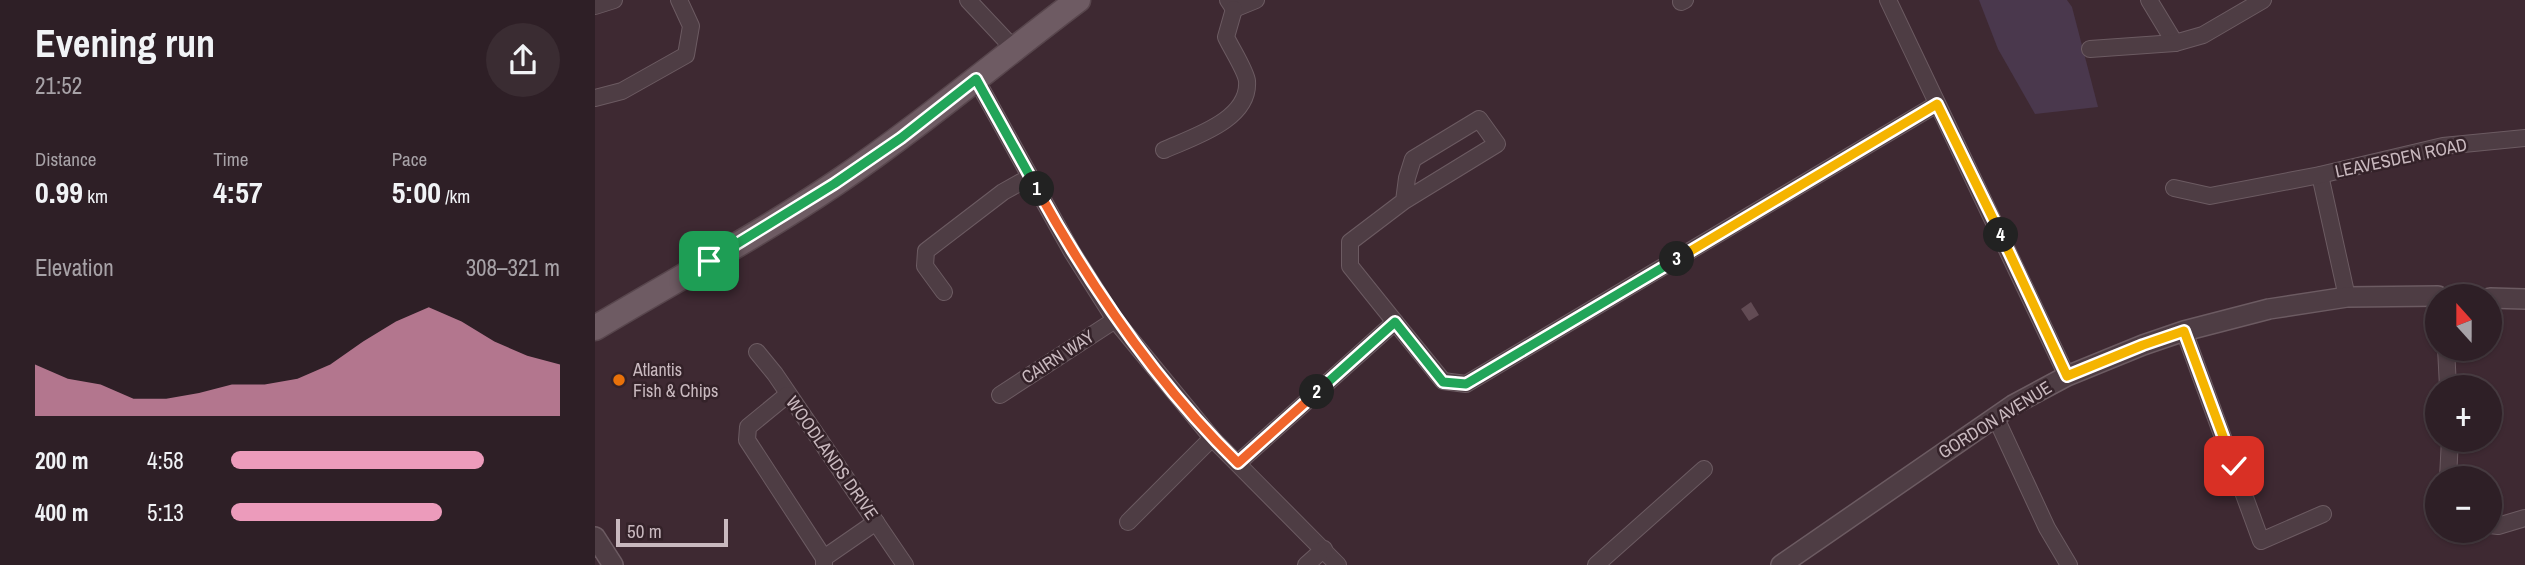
<!DOCTYPE html>
<html lang="en">
<head>
<meta charset="utf-8">
<style>
	body { margin:0; font-family:"Archivo Narrow",sans-serif; background:#3a2c32; color:#f1f3f6; height:100vh; display:flex; flex-direction:column; font-size:26px; white-space:nowrap }
	* { box-sizing:border-box; margin:0 }
	p { font-size:23px; color:#a7a2a7 }
	.icon { flex:none; width:38px; height:38px; fill:none; stroke:currentColor; stroke-width:2; stroke-linecap:round; stroke-linejoin:round }
	.map { position:relative; flex:1; overflow:hidden }
	.sheet { display:flex; flex-direction:column; background:#2e1f26; width:595px }
	.sheet>* { flex:none }
	.needle { width:46px; rotate:339deg }
	.controls { position:absolute; left:1830px; top:284px; display:grid; gap:14px }
	.controls a { display:grid; place-items:center; width:77px; height:77px; border-radius:50%; background:#2e1f26; box-shadow:0 2px 5px #0004,0 0 0 2px #493d43; font-size:35px }
	.scale { position:absolute; left:21px; bottom:18px; width:112px; box-sizing:border-box; padding-left:7px; border:4px solid #c9b9bf; border-top:0; font-size:19px; line-height:24px; white-space:nowrap; color:#c9b9bf; -webkit-text-stroke:5px #342229; paint-order:stroke }
	.pin { position:absolute; display:grid; place-items:center; width:60px; height:60px; color:#fff; margin:-30px; border-radius:14px; box-shadow:0 4px 10px #0006 }
	.km { position:absolute; width:35px; height:35px; margin:-18px; border-radius:50%; background:#222; color:#fff; font-size:19px; line-height:35px; text-align:center }
	.round { display:grid; place-items:center; flex:none; width:74px; height:74px; border-radius:37px; background:#3a2c32 }
	.overview { display:flex; align-items:center; justify-content:space-between; height:119px; padding:0 35px }
	h1 { font-size:38px; font-weight:700; line-height:52px }
	.stats { display:grid; grid-template-columns:repeat(3,1fr); gap:10px; height:119px; padding:7px 35px }
	.stats div { display:grid; align-content:center }
	.stats b { font-size:30px; font-weight:700 }
	.stats small { font-size:19px; font-weight:400 }
	.stats p { font-size:19px }
	.chart { height:196px; padding:14px 35px }
	.chart p { display:flex; justify-content:space-between }
	.chart svg { width:100%; height:126px; margin-top:7px; fill:#ec9bbb; opacity:.7 }
	ul { padding:0 35px; list-style:none; font-size:23px }
	li { display:grid; grid-template-columns:112px 84px 1fr; align-items:center; height:52px }
	li i { height:18px; border-radius:9px; background:#ec9bbb }
	main { display:flex; flex:1; min-height:0 }
	.map>svg:first-child { display:block }
	.green { fill:#4a384d }
	.building { fill:#624b54 }
	.lines { fill:none; stroke-linecap:round; stroke-linejoin:round }
	.minor-casing { stroke:#6c5b62; stroke-width:18 }
	.tertiary-casing { stroke:#6c5b62; stroke-width:22 }
	.primary-casing { stroke:#58464d; stroke-width:27 }
	.minor { stroke:#4e3d44; stroke-width:16 }
	.tertiary { stroke:#4e3d44; stroke-width:19 }
	.primary { stroke:#6e5b63; stroke-width:24 }
	.split-1-casing { stroke:#fff; stroke-width:14 }
	.split-2-casing { stroke:#fff; stroke-width:14 }
	.split-3-casing { stroke:#fff; stroke-width:14 }
	.split-4-casing { stroke:#fff; stroke-width:14 }
	.split-5-casing { stroke:#fff; stroke-width:14 }
	.split-1 { stroke:#22a559; stroke-width:9 }
	.split-2 { stroke:#f0652b; stroke-width:9 }
	.split-3 { stroke:#22a559; stroke-width:9 }
	.split-4 { stroke:#f5b400; stroke-width:9 }
	.split-5 { stroke:#f5b400; stroke-width:9 }
	.food-dot { fill:#e8710a; stroke:#342229; stroke-width:2.5 }
	.labels { text-anchor:middle; stroke-width:5; stroke-linejoin:round; paint-order:stroke }
	.street-label { font-size:18px; fill:#c9b9bf; stroke:#342229 }
	.poi-label { font-size:18px; fill:#c9b9bf; stroke:#342229; text-anchor:start }
</style>
</head>
<body>
<main>
<section class="sheet">
<div class="overview"><div><h1>Evening run</h1><p>21:52</p></div><a class="round"><svg class="icon" aria-label="share" viewBox="0 0 24 24"><path d="M12 15V3M7 8l5-5 5 5M5 13v7h14v-7"/></svg></a></div>
<div class="stats">
<div><p>Distance</p><b>0.99<small> km</small></b></div>
<div><p>Time</p><b>4:57</b></div>
<div><p>Pace</p><b>5:00<small> /km</small></b></div>
</div>
<div class="chart"><p><span>Elevation</span>308–321 m</p>
<svg viewBox="0 0 160 44" preserveAspectRatio="none"><path d="M0 44V26L10 31L20 33L30 38L40 38L50 36L60 33L70 33L80 31L90 26L100 18L110 11L120 6L130 11L140 18L150 23L160 26V44z"/></svg>
</div>
<ul>
<li><b>200 m</b>4:58<i style="width:77%"></i></li>
<li><b>400 m</b>5:13<i style="width:64%"></i></li>
</ul>
</section>
<div class="map">
<svg width="1930" height="565" viewBox="0 0 1930 565">
	<rect width="100%" height="100%" fill="#3e2932"/>
	<polygon class="green" points="1384,0 1472,0 1477,7 1503,107 1440,114 1403,49"/>
	<polygon class="building" points="1156,302 1164,315 1154,321 1146,309"/>
	<g class="lines">
		<g class="minor-casing">
			<g id="minor">
				<polyline points="373,0 419,49"/>
				<polyline points="633,0 639,9 661,0"/>
				<polyline points="1293,0 1472,376"/>
				<polyline points="1554,0 1580,43"/>
				<polyline points="1086,2 1090,0"/>
				<polyline points="0,6 19,0"/>
				<polyline points="1495,49 1580,43 1608,35 1668,0"/>
				<polyline points="381,79 477,252 520,320 617,438 743,565"/>
				<polyline points="0,98 27,91 91,55 96,26 84,0"/>
				<path d="M 569,150 C 598,137 655,120 652,81 C 651,71 636,48 631,37 L 639,9"/>
				<polyline points="1725,175 1752,297"/>
				<polyline points="1579,188 1615,196 1725,175 1848,146 1930,138"/>
				<polyline points="349,292 330,266 331,251 408,192 435,177"/>
				<polyline points="800,322 848,381 871,384 1342,104"/>
				<polyline points="1589,331 1666,541 1728,514"/>
				<polyline points="1851,348 1853,387"/>
				<polyline points="162,352 180,374 310,565"/>
				<polyline points="192,395 153,427 152,440 229,558 229,565"/>
				<polyline points="405,395 520,320"/>
				<polyline points="1400,416 1452,528 1474,565"/>
				<polyline points="643,463 800,322 755,266 755,242 809,201 902,144 884,119 818,159 812,178 809,201"/>
				<polyline points="1853,478 1855,439"/>
				<polyline points="533,522 617,438"/>
				<polyline points="1895,525 1903,526 1930,518"/>
				<polyline points="229,558 281,522"/>
				<polyline points="711,565 729,549"/>
				<polyline points="1001,565 1109,469"/>
			</g>
		</g>
		<g class="tertiary-casing">
			<g id="tertiary">
				<polyline points="1895,298 1930,299"/>
				<polyline points="0,537 18,565"/>
				<polyline points="1186,565 1418,405 1472,376 1548,345 1589,331 1674,309 1752,297 1843,296"/>
			</g>
		</g>
		<g class="primary-casing">
			<path id="primary" d="M 0,328 C 80,280 164,235 241,183 C 325,126 402,61 483,0"/>
		</g>
		<use href="#minor" class="minor"/>
		<use href="#tertiary" class="tertiary"/>
		<use href="#primary" class="primary"/>
	</g>
	<g class="lines">
		<g class="split-1-casing">
			<polyline id="split-1" points="114,261 239,184 306,138 381,79 442,189"/>
		</g>
		<g class="split-2-casing">
			<path id="split-2" d="M 442,189 C 497,289 561,383 643,463 L 722,392"/>
		</g>
		<g class="split-3-casing">
			<polyline id="split-3" points="722,392 800,322 848,382 871,384 1082,259"/>
		</g>
		<g class="split-4-casing">
			<polyline id="split-4" points="1082,259 1342,104 1406,235"/>
		</g>
		<g class="split-5-casing">
			<polyline id="split-5" points="1406,235 1472,376 1548,345 1589,331 1639,466"/>
		</g>
		<use href="#split-1" class="split-1"/>
		<use href="#split-2" class="split-2"/>
		<use href="#split-3" class="split-3"/>
		<use href="#split-4" class="split-4"/>
		<use href="#split-5" class="split-5"/>
	</g>
	<circle class="food-dot" cx="24" cy="380" r="7"/>
	<g class="labels">
		<g class="street-label">
			<text transform="translate(1806 158) rotate(-12)" y="6">LEAVESDEN ROAD</text>
			<text transform="translate(463 357) rotate(-33)" y="6">CAIRN WAY</text>
			<text transform="translate(1400 420) rotate(-32)" y="6">GORDON AVENUE</text>
			<text transform="translate(237 458) rotate(55)" y="6">WOODLANDS DRIVE</text>
		</g>
		<g class="poi-label">
			<text x="38" y="376">Atlantis<tspan x="38" dy="21">Fish &amp; Chips</tspan></text>
		</g>
	</g>
</svg>
<div class="controls">
<a><svg class="needle" viewBox="-14 -14 28 28"><path d="M0-13l5 13h-10z" fill="#e53935"/><path d="M0 13l5-13h-10z" fill="#a7a2a7"/></svg></a>
<a>+</a>
<a>−</a>
</div>
<div class="scale">50 m</div>
<div class="pin" style="left:114px;top:261px;background:#1e9e55"><svg class="icon" aria-label="arrive" viewBox="0 0 24 24"><path d="M6 21V4h12l-3 4 3 4H6"/></svg></div>
<div class="pin" style="left:1639px;top:466px;background:#d93025"><svg class="icon" aria-label="check" viewBox="0 0 24 24"><path d="M5 12l5 5 9-10"/></svg></div>
<b class="km" style="left:442px;top:189px">1</b>
<b class="km" style="left:722px;top:392px">2</b>
<b class="km" style="left:1082px;top:259px">3</b>
<b class="km" style="left:1406px;top:235px">4</b>
</div>
</main>
</body>
</html>
